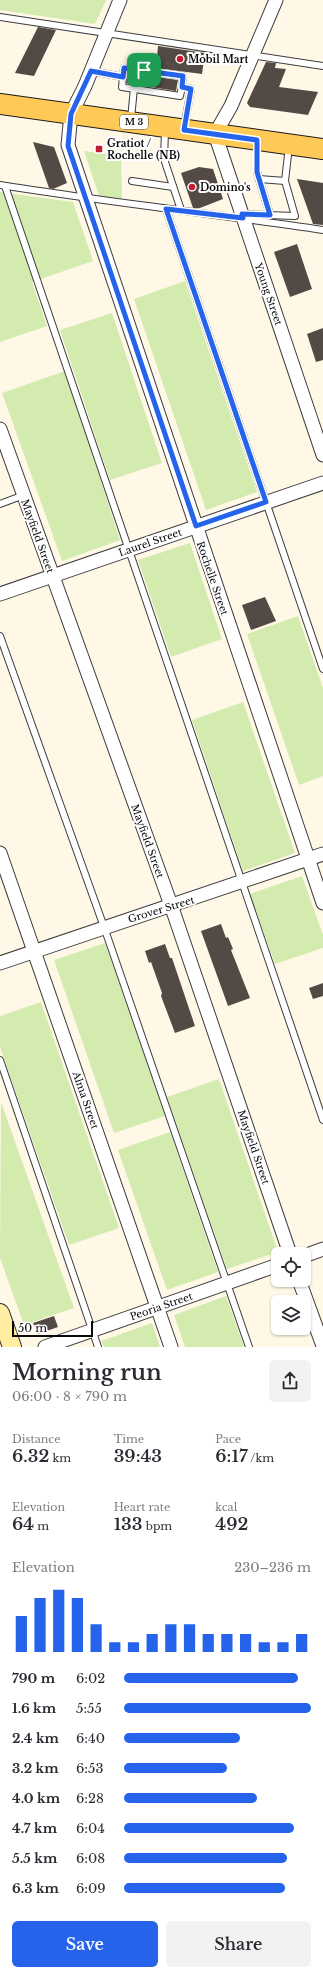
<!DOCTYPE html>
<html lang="en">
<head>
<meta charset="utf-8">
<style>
	body { margin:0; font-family:"Libre Baskerville",serif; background:#f2f2f3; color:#2b2b33; height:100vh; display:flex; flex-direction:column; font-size:15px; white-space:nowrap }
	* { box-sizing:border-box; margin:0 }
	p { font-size:13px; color:#7c7c81 }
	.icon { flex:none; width:22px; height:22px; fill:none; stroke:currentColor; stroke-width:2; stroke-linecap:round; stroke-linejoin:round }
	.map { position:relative; height:1347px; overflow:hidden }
	.drawer { display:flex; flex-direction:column; background:#fff; flex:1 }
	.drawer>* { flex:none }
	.fabs { position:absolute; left:271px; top:1247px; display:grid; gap:8px }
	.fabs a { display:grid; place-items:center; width:40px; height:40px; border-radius:6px; background:#fff; box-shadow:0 1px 3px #0004; font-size:20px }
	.scale { position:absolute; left:12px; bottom:10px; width:81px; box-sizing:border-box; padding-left:4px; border:2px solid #0a0a0a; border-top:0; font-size:11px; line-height:14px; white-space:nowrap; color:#0a0a0a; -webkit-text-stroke:3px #fff; paint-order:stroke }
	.pin { position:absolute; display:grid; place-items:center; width:34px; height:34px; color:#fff; margin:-17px; border-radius:8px; box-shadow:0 2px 6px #0006 }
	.round { display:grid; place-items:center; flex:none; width:42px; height:42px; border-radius:6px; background:#f2f2f3 }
	.head { display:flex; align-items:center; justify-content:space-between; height:68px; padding:0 12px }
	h1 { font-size:22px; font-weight:600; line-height:30px }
	.metrics { display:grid; grid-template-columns:repeat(3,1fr); gap:6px; height:68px; padding:4px 12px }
	.metrics div { display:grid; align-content:center }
	.metrics b { font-size:17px; font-weight:600 }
	.metrics small { font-size:11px; font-weight:400 }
	.metrics p { font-size:11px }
	.chart { height:112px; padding:8px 12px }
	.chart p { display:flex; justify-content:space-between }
	.chart svg { width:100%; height:72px; margin-top:4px; stroke:#2563eb; stroke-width:6 }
	.action { display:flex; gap:8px; margin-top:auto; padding:8px 12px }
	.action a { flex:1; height:46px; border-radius:6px; background:#2563eb; color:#fff; font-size:16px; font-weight:600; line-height:46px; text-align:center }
	.action a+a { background:#f2f2f3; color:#2b2b33 }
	ul { padding:0 12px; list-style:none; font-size:13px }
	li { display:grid; grid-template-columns:64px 48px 1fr; align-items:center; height:30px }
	li i { height:10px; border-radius:5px; background:#2563eb }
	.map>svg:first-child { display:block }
	.green { fill:#d3ebaf }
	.building { fill:#534a46 }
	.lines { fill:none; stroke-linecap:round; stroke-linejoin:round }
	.lane-casing { stroke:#3d3d3d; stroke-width:8 }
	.street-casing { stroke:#3d3d3d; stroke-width:15 }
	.secondary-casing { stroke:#2c2c2c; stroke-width:20 }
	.primary-casing { stroke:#1b1b1b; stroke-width:22 }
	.lane { stroke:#fff; stroke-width:6 }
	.street { stroke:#fff; stroke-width:13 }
	.secondary { stroke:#ffeda2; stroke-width:18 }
	.primary { stroke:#ffc957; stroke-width:20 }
	.route-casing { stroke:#fff; stroke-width:8 }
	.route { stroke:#2563eb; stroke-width:5 }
	.poi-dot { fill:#c11b30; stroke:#fff; stroke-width:1.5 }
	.labels { text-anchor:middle; stroke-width:4; stroke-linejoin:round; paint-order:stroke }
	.shield { fill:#fff; stroke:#545454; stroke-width:1 }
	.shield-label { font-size:9px; font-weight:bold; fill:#0a0a0a }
	.poi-label { font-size:10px; font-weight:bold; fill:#0a0a0a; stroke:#fff; text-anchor:start }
	.street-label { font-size:10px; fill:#0a0a0a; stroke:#fff }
</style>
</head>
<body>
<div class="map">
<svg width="323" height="1347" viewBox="0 0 323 1347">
	<rect width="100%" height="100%" fill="#fff8e7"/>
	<g class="green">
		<polygon points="0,0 106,0 95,24 0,10"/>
		<polygon points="84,151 121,156 122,199 99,196"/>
		<polygon points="0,192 73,202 93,261 32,282 47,326 0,342"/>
		<polygon points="185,281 257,492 206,510 134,299"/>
		<polygon points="112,313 162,463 110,480 60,330"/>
		<polygon points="65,371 120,540 62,561 2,393"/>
		<polygon points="190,543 222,639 171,657 138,560"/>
		<polygon points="298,616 323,688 323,776 299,785 247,634"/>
		<polygon points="243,702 295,853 243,871 192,720"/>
		<polygon points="302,876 323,935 323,948 275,964 250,894"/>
		<polygon points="105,943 165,1116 114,1133 54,960"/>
		<polygon points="41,1002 119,1228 69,1245 0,1047 0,1016"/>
		<polygon points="219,1079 278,1252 227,1269 167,1097"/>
		<polygon points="1,1102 74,1308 24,1325 0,1258"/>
		<polygon points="170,1132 218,1272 167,1290 118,1150"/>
		<polygon points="226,1296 244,1347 185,1347 174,1315"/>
		<polygon points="152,1323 160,1347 104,1347 101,1341"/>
	</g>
	<g class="building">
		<polygon points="38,27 56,30 34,76 15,73"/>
		<polygon points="158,46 205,53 202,74 156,68"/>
		<polygon points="266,62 276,63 275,68 286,69 279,87 318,92 308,115 250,107 247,103"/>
		<polygon points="128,73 178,80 176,91 127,83"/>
		<polygon points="33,142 54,147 67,183 53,189 49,188"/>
		<polygon points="199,167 213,169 223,199 200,208 193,208 181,173"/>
		<polygon points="297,179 323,183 323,225 313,224"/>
		<polygon points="297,244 312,289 290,297 274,252"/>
		<polygon points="323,328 323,360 316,362 307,334"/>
		<polygon points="265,597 276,621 251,630 242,605"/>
		<polygon points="221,924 226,938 228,937 233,949 231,950 250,998 228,1006 201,931"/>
		<polygon points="165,944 170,958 172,958 195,1026 175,1033 161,996 162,993 151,962 149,963 145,951"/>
		<polygon points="323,983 323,996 313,999 309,988"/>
		<polygon points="54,1316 58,1327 38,1334 33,1323"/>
	</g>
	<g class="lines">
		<g class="lane-casing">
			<g id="lane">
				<polyline points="0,17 323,66"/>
				<polyline points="91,71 123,77"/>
				<polyline points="182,87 180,96 122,87 124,68 183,76 182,87 191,89 184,128"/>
				<polyline points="131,119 134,88"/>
				<polyline points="165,131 164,159 181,210"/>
				<polyline points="257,142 257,172 270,215"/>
				<polyline points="259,179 285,181"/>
				<polyline points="132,181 173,187"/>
				<path d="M 0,185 C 107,202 215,214 323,230"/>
				<polyline points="5,186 323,1120"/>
				<polyline points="166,209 323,669"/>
				<polyline points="242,214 295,216 285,181 289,146"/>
				<polyline points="0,504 24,495"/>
				<polyline points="0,636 104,927 249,1347"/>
				<polyline points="0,1060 98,1347"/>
			</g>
		</g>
		<g class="street-casing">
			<g id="street">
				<polyline points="120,0 85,86 71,114 68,145 323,903"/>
				<polyline points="276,0 231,106 215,134 323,455"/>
				<polyline points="0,429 171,905 290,1254"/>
				<polyline points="0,594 323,483"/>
				<polyline points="0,853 171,1347"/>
				<polyline points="0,963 323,854"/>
				<polyline points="304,1256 323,1249"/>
				<polyline points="299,1280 323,1346"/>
				<polyline points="45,1347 278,1265"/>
			</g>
		</g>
		<g class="secondary-casing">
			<polyline id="secondary" points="0,1313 12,1347"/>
		</g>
		<g class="primary-casing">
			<polyline id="primary" points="0,104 323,149"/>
		</g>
		<use href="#lane" class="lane"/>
		<use href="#street" class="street"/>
		<use href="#secondary" class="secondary"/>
		<use href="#primary" class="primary"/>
	</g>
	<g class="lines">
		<g class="route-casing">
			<polygon id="route" points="124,68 183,76 182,87 191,89 184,130 257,140 257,172 270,215 242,214 243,218 166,209 266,502 196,526 68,146 71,114 91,71 123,77"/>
		</g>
		<use href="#route" class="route"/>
	</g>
	<g class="poi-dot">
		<circle cx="180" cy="59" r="4"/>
		<rect x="95" y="145" width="8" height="8" rx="2"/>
		<circle cx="192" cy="187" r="4"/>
	</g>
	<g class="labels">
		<rect class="shield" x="120" y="115" width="28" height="14" rx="3"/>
		<g class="shield-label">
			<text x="134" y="125">M 3</text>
		</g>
		<g class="poi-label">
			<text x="188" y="63">Mobil Mart</text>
			<text x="107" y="147">Gratiot /<tspan x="107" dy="12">Rochelle (NB)</tspan></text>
			<text x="200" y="191">Domino's</text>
		</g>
		<g class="street-label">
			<text transform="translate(269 294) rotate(71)" y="4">Young Street</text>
			<text transform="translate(38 536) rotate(70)" y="4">Mayfield Street</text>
			<text transform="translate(150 542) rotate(-19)" y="4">Laurel Street</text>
			<text transform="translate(213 578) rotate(71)" y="4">Rochelle Street</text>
			<text transform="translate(148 841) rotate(70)" y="4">Mayfield Street</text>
			<text transform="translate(161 909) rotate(-17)" y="4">Grover Street</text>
			<text transform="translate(86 1100) rotate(71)" y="4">Alma Street</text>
			<text transform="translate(254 1147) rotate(71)" y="4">Mayfield Street</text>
			<text transform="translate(161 1306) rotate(-19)" y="4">Peoria Street</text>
		</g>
	</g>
</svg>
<div class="fabs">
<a><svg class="icon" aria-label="locate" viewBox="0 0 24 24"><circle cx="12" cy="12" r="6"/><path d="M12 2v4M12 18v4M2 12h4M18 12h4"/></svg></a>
<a><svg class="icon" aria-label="layers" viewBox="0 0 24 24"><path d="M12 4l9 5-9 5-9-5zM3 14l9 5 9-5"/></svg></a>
</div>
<div class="scale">50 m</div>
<div class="pin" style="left:144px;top:70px;background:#1e9e55"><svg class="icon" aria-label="arrive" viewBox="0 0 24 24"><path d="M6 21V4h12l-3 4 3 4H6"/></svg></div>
</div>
<section class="drawer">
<div class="head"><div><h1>Morning run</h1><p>06:00 · 8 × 790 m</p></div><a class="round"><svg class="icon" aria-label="share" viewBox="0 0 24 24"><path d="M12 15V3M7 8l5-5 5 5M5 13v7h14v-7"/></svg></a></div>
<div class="metrics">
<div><p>Distance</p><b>6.32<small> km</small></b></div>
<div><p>Time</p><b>39:43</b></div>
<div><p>Pace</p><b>6:17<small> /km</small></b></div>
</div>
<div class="metrics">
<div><p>Elevation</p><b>64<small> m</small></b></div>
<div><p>Heart rate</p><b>133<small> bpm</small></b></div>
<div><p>kcal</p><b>492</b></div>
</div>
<div class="chart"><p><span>Elevation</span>230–236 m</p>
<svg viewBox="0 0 160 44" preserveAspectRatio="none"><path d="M5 44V22M15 44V11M25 44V6M35 44V11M45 44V27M55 44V38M65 44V38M75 44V33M85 44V27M95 44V27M105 44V33M115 44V33M125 44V33M135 44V38M145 44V38M155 44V33"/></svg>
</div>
<ul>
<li><b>790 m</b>6:02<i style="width:93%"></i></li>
<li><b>1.6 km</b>5:55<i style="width:100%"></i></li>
<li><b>2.4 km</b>6:40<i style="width:62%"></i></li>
<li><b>3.2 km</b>6:53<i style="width:55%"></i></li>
<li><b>4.0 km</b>6:28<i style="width:71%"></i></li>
<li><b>4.7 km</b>6:04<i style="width:91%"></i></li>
<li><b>5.5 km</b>6:08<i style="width:87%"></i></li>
<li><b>6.3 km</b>6:09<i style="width:86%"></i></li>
</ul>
<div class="action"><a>Save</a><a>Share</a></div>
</section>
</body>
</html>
